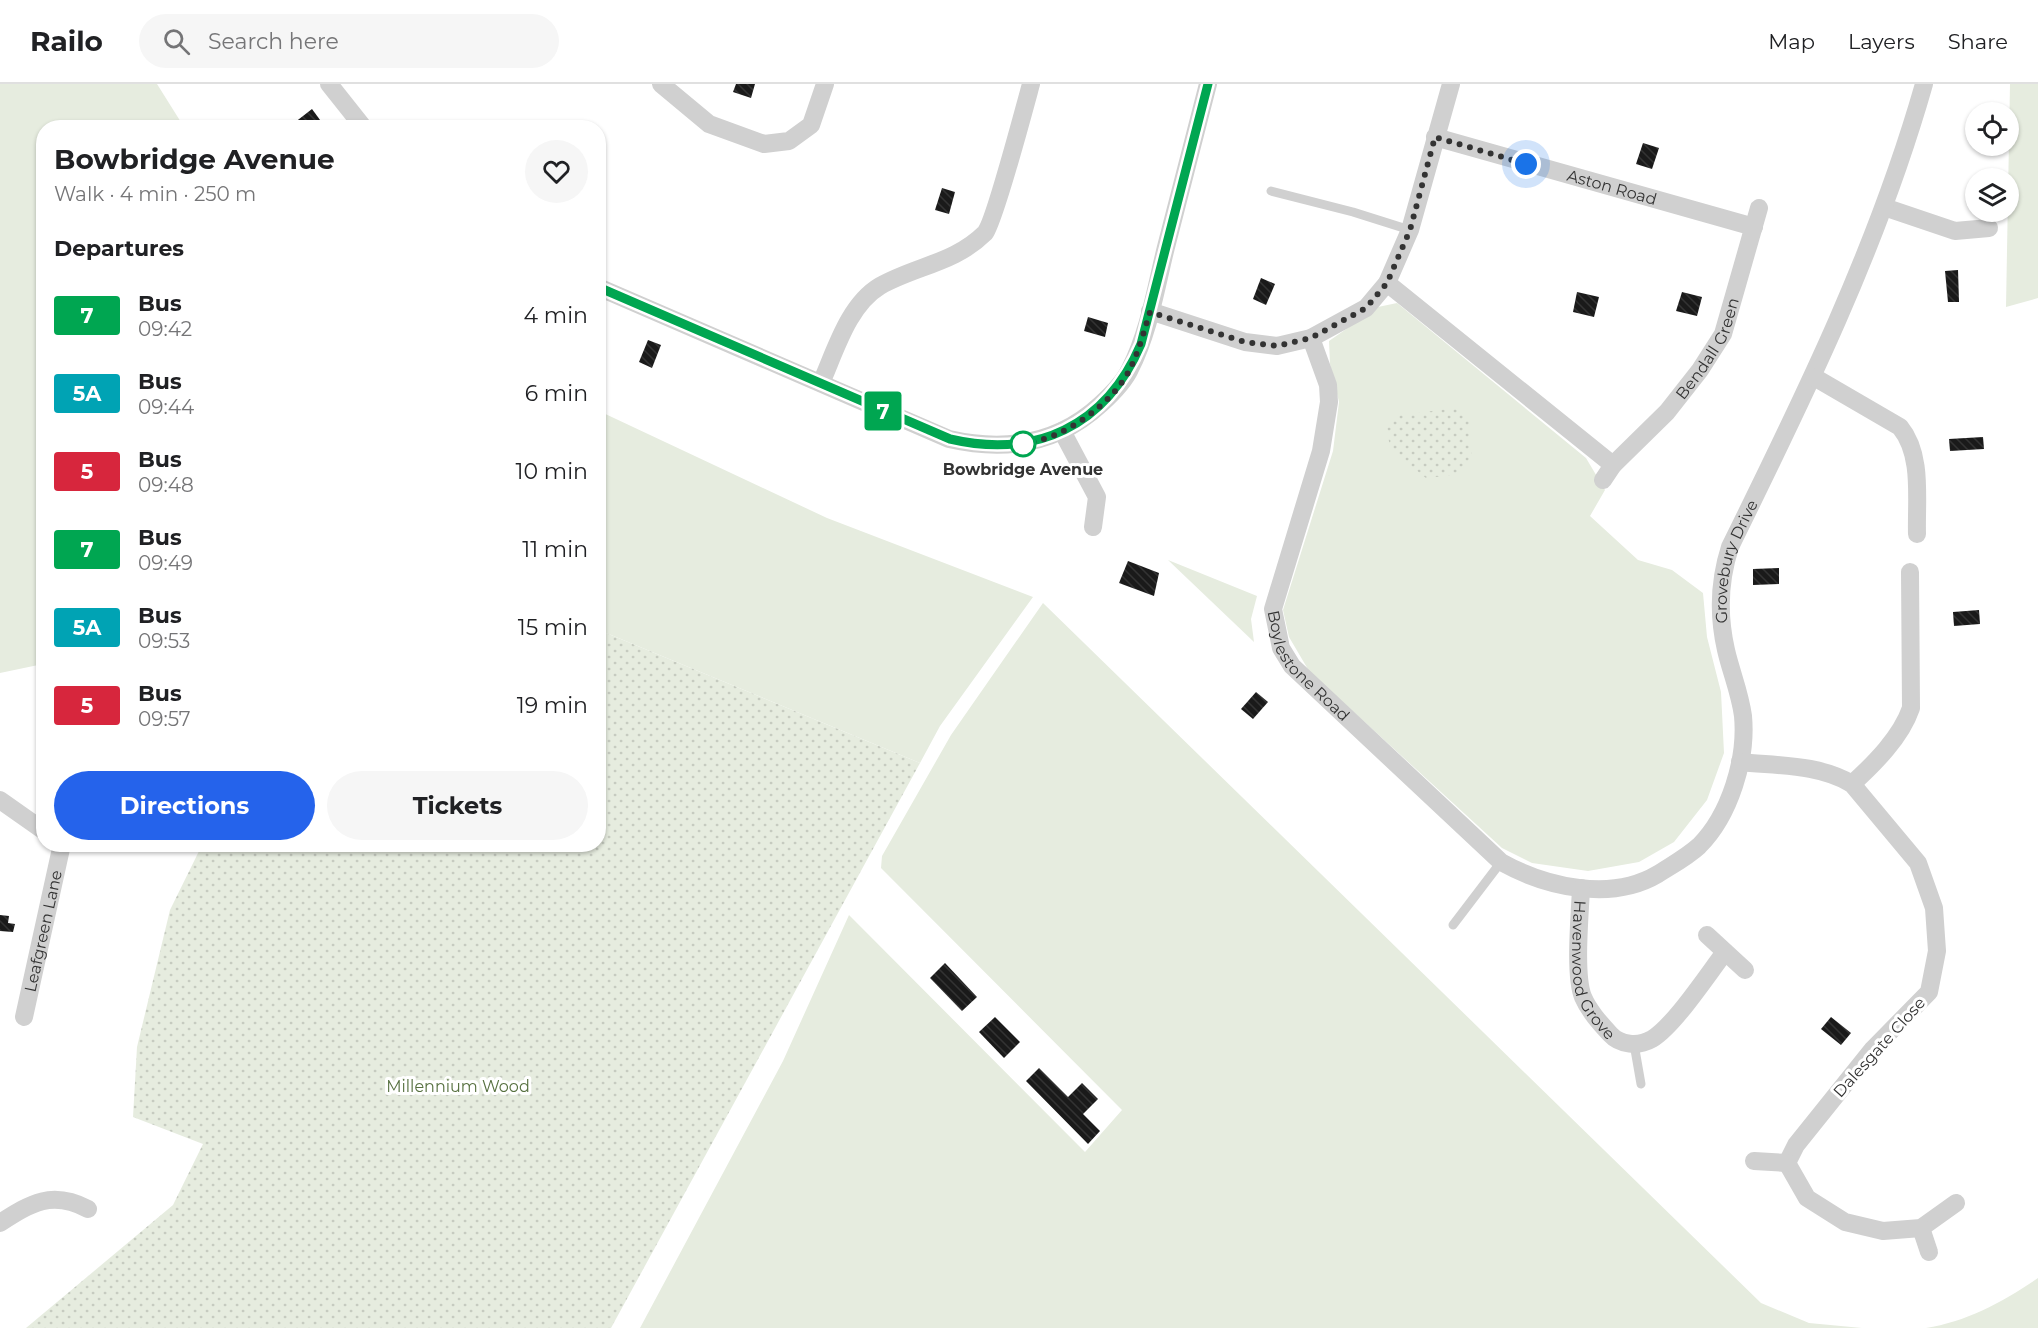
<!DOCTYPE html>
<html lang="en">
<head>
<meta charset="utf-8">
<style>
  :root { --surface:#fff; --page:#f6f6f6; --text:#202124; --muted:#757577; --line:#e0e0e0; --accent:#2563eb }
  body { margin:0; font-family:Montserrat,sans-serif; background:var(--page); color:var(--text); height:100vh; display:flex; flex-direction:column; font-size:22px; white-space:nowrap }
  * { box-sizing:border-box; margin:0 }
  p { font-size:20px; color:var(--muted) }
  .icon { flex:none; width:33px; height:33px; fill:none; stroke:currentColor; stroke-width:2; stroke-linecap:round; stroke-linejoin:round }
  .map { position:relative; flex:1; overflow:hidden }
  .drawer { position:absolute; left:36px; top:36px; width:570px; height:732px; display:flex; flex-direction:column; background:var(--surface); border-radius:24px; box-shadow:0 2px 4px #0004 }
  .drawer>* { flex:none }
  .badge { padding:0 12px; border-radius:4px; font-size:21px; line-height:39px }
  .tools { position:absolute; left:1965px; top:18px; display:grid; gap:12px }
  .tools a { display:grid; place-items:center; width:54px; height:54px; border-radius:50%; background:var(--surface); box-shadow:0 2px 4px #0004; font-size:30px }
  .you { position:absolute; width:30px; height:30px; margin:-15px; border:4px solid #fff; border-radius:50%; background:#1a73e8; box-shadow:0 0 0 9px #1a73e833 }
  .map>.badge { position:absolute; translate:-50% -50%; box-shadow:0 0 0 3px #fff }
  h2 { padding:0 18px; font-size:22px; line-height:54px }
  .round { display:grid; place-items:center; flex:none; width:63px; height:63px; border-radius:32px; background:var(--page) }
  .headline { display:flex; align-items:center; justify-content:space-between; height:102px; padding:0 18px }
  h1 { font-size:28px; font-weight:700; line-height:45px }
  .button { display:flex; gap:12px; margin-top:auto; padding:12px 18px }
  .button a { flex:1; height:69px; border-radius:36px; background:var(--accent); color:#fff; font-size:24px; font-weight:700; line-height:69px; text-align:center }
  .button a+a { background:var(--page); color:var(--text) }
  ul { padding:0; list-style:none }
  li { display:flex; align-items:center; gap:18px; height:78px; padding:0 18px }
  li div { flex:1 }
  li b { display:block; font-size:22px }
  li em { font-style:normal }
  li .badge { min-width:66px; font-weight:700; text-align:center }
  header { display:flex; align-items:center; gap:36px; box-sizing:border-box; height:84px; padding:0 30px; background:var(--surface); border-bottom:2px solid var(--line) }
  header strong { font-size:28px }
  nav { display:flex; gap:33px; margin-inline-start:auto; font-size:21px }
  .search { width:420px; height:54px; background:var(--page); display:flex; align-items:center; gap:15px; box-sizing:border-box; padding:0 21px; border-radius:33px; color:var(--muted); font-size:22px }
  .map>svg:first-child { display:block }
</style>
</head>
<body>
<header>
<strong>Railo</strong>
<div class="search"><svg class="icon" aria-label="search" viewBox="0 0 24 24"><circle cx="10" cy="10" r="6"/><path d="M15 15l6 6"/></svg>Search here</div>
<nav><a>Map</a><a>Layers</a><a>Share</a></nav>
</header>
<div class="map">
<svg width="2038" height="1244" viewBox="0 0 2038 1244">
  <defs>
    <pattern id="park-dots" width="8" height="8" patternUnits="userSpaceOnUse" patternTransform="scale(1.5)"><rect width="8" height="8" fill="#e6ecdf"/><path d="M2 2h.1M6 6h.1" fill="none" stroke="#c6cbc0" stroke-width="1.8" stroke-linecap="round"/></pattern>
    <pattern id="building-back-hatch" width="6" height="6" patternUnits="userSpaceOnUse" patternTransform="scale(1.5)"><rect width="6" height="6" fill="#1a1a1a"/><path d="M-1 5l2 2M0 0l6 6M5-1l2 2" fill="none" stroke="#333"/></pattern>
  </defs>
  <rect width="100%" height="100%" fill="#fff"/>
  <g fill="#e6ecdf">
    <path d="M0 0H157L184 43 44 44 43 580 0 589Z"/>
    <path d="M2010 0H2038V214L2006 223Z"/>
    <path d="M1397 219 1586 374 1605 406 1590 432 1638 476 1672 486 1703 509 1707 553 1721 608 1724 669 1707 716 1674 758 1639 778 1588 787 1532 779 1502 764 1309 587 1289 553 1283 526 1333 367 1339 318 1330 280 1329 257 1378 223Z"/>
    <path d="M599 327 827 434 1033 513 940 642 920 679 599 546Z"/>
    <path d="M1168 476 1257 512 1251 535 1254 558Z"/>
    <path d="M1043 519 1761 1219 1809 1239 1862 1244H640L783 977 849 831 1085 1068 1122 1026 881 784 882 772 951 651Z"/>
    <path d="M2038 1194V1244H1926C1966 1238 2005 1217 2038 1194Z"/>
  </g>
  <g fill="url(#park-dots)">
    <path d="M1455 324 1469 334 1472 372 1456 391 1426 394 1390 365 1387 343 1394 332Z"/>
    <path d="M599 546 920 679 611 1244H26L173 1121 203 1060 133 1033 137 963 170 826 202 761 598 760Z"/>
  </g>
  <g fill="url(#building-back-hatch)">
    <path d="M736 0H755L751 14 733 8Z"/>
    <path d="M312 25 323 40 317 44H297L294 39Z"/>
    <path d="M1643 59 1659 64 1652 85 1636 80Z"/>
    <path d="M942 104 955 108 949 130 935 126Z"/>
    <path d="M1958 186 1959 218H1948L1945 187Z"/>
    <path d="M1261 194 1275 200 1266 221 1253 215Z"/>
    <path d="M1577 208 1599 213 1594 233 1573 228Z"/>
    <path d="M1682 208 1702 213 1697 232 1676 227Z"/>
    <path d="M1088 233 1108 239 1105 253 1084 247Z"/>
    <path d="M648 256 661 261 652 284 639 278Z"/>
    <path d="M1983 353 1984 365 1950 367 1949 355Z"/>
    <path d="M1128 477 1159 489 1154 512 1119 499Z"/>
    <path d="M1779 484V500L1753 501V485Z"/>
    <path d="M1979 526 1980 540 1954 542 1953 528Z"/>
    <path d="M1256 608 1268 618 1253 635 1241 625Z"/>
    <path d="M0 831 9 832 8 839 15 840 13 848 0 847Z"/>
    <path d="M945 879 977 913 962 927 930 894Z"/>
    <path d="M995 933 1020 958 1004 974 979 948Z"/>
    <path d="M1831 933 1851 949 1841 961 1821 945Z"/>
    <path d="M1039 984 1068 1013 1082 999 1098 1015 1083 1030 1100 1047 1088 1060 1026 997Z"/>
  </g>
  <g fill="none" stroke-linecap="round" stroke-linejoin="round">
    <g stroke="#d0d0d0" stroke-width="9">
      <path d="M1271 107 1353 128 1410 146"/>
      <path d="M1453 841 1501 778"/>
      <path d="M1634 960 1641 1000"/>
    </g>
    <g stroke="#d0d0d0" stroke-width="18">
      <path d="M329 0 364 44"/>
      <path d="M661 0 709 40 764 60 789 57 811 41 825 0"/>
      <path id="s1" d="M1435 53 1754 143"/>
      <path d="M1884 123 1955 147 1989 144"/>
      <path d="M1387 199 1613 381"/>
      <path d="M598 203 949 355C1006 368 1058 360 1101 320 1112 310 1124 298 1130 285 1149 248 1156 203 1166 163 1180 109 1194 54 1208 0"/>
      <path d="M1150 227 1245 258 1277 262 1311 254 1366 224 1387 199 1410 146 1451 0"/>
      <path id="s2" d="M1311 254 1328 301 1329 318 1321 367 1273 525 1281 564 1292 582 1501 778C1546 803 1611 818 1658 790 1672 781 1687 773 1699 762 1730 731 1747 675 1743 632 1740 609 1731 588 1726 566 1718 531 1719 497 1730 463 1804 313 1878 162 1924 0"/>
      <path d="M1814 293 1900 343C1923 371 1916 415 1917 450"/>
      <path d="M821 299C835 268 848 221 880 202 915 182 955 179 985 149 994 139 1025 22 1031 0"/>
      <path d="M1062 347 1097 413 1093 443"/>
      <path id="s3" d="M1603 396 1613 381 1667 328 1700 286 1723 250 1759 124"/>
      <path d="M1740 678C1777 682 1819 680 1852 700L1918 779 1934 824 1937 867 1929 908 1873 965 1796 1061 1787 1079 1807 1114 1845 1138 1883 1147 1921 1144 1956 1119"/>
      <path d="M1852 700C1875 679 1901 653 1911 624L1910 488"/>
      <path d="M0 716 44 747"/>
      <path id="s4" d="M1581 804C1580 830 1574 891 1583 913 1589 927 1600 939 1610 950 1620 961 1638 963 1652 955 1674 942 1708 890 1725 868"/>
      <path d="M1707 851 1745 886"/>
      <path id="s5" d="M24 933 62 760"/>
      <path d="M1754 1077 1787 1079"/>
      <path d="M0 1139C31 1119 52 1106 88 1125"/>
      <path d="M1921 1144 1929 1168"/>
    </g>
  </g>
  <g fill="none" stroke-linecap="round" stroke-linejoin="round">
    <defs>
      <path id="line" d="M598 203 950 355C1036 375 1106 342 1141 260L1208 0"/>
    </defs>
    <use href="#line" stroke="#fff" stroke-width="14"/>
    <use href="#line" stroke="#00a651" stroke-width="9"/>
    <path stroke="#333" stroke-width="6" stroke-dasharray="0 10.8" d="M1023 360C1063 355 1112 321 1130 285 1139 267 1144 247 1150 228L1245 258 1277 262 1311 254 1366 224 1387 199 1410 146 1435 53 1526 80"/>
  </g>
  <circle fill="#fff" stroke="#00a651" stroke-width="3" cx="1023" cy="360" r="12"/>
  <g text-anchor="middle" stroke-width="6" stroke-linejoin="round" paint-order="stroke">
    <g font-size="16" fill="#333" stroke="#fff">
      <text dy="6" stroke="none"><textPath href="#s1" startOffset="184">Aston Road</textPath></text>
      <text dy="6" stroke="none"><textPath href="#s3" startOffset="170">Bendall Green</textPath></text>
      <text dy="6" stroke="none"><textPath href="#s2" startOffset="1144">Grovebury Drive</textPath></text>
      <text dy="6" stroke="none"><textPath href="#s2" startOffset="351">Boylestone Road</textPath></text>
      <text dy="6" stroke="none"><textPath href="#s5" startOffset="88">Leafgreen Lane</textPath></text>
      <text dy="6" stroke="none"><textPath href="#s4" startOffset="86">Havenwood Grove</textPath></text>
      <text transform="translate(1879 963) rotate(-48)" y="6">Dalesgate Close</text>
    </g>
    <g font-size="16" font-weight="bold" fill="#333" stroke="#fff">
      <text x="1023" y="391">Bowbridge Avenue</text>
    </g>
    <g font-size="16" fill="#56703f" stroke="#fff">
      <text x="458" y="1008">Millennium Wood</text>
    </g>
  </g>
</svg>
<div class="tools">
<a><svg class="icon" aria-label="locate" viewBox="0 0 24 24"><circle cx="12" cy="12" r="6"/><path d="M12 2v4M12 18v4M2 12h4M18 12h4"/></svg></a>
<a><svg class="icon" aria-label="layers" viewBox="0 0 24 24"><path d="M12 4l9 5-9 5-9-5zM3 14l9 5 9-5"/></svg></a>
</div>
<div class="you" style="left:1526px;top:80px"></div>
<b class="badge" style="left:883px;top:327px;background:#00a651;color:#fff">7</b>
<section class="drawer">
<div class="headline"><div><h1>Bowbridge Avenue</h1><p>Walk · 4 min · 250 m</p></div><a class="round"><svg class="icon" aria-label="heart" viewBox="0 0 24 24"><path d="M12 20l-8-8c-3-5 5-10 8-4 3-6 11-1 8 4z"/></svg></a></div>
<h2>Departures</h2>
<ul>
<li><span class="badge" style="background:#00a651;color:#fff">7</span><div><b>Bus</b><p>09:42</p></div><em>4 min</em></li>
<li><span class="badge" style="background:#00a3b4;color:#fff">5A</span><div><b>Bus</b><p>09:44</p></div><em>6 min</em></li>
<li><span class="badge" style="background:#d7263d;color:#fff">5</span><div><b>Bus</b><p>09:48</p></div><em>10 min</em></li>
<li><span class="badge" style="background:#00a651;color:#fff">7</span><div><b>Bus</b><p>09:49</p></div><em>11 min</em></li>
<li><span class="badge" style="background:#00a3b4;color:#fff">5A</span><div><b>Bus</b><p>09:53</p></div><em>15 min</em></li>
<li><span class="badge" style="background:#d7263d;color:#fff">5</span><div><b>Bus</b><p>09:57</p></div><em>19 min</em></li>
</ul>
<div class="button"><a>Directions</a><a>Tickets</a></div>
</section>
</div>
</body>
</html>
